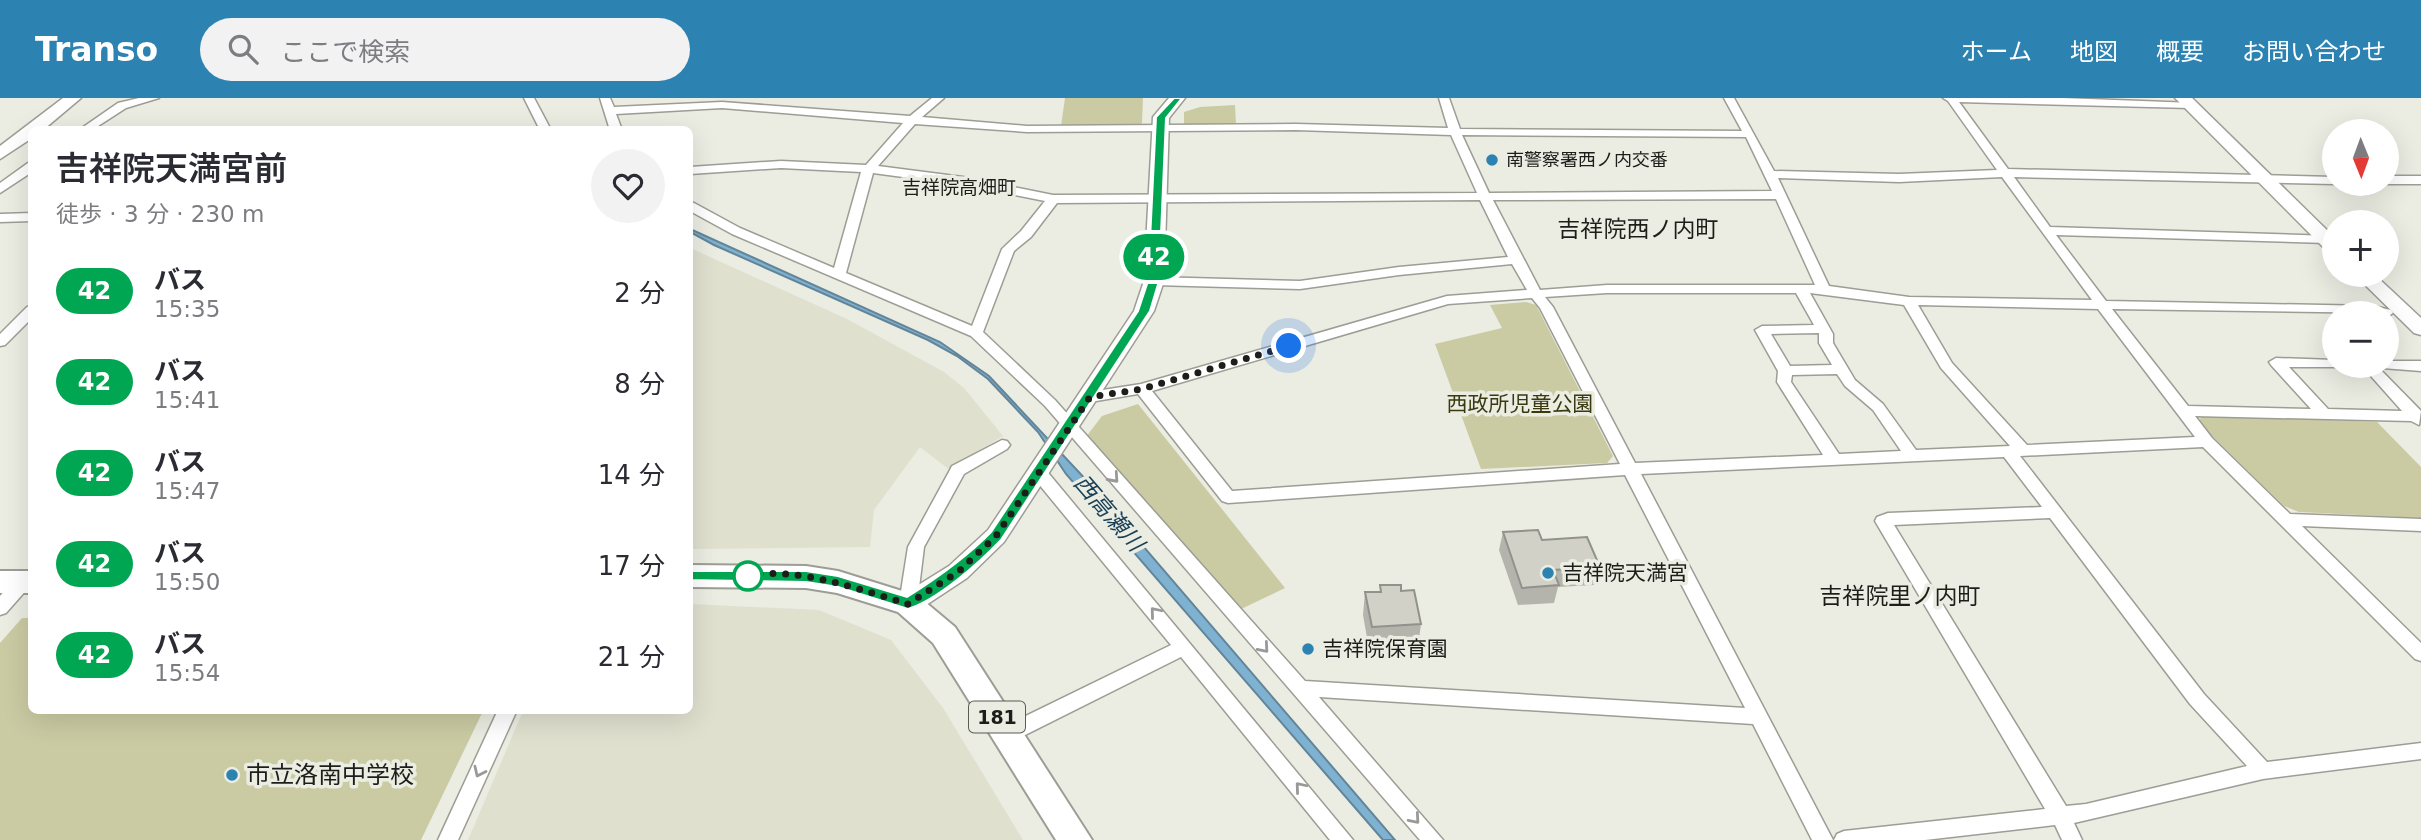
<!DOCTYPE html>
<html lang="ja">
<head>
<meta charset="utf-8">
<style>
  :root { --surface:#fff; --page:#f2f2f3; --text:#2b2b33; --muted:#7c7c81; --accent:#2c83b2 }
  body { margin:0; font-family:"DejaVu Sans","Noto Sans JP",sans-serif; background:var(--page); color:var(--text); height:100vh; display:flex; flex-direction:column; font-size:26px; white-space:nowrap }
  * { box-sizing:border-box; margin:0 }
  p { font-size:23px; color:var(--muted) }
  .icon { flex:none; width:38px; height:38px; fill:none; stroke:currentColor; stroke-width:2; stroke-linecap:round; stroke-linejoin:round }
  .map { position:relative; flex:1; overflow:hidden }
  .sheet { position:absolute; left:28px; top:28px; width:665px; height:588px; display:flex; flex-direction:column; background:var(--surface); border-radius:10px; box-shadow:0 7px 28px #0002 }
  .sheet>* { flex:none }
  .badge { padding:0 14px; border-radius:23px; font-size:24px; line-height:46px }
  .needle { width:46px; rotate:179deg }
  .fabs { position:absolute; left:2322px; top:21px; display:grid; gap:14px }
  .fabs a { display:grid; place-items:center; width:77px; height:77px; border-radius:50%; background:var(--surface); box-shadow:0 7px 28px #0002; font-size:35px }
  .you { position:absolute; width:35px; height:35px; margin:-18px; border:5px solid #fff; border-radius:50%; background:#1a73e8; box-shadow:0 0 0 10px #1a73e833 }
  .map>.badge { position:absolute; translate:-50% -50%; box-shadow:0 0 0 4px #fff }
  .round { display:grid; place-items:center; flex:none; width:74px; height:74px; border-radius:37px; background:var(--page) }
  .summary { display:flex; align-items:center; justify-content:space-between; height:119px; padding:0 28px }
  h1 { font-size:33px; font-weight:600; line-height:52px }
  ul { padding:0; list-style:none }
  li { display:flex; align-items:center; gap:21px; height:91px; padding:0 28px }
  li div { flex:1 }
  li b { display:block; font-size:26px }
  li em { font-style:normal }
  li .badge { min-width:77px; font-weight:700; text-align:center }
  header { display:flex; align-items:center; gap:42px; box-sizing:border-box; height:98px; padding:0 35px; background:var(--accent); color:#fff }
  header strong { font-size:33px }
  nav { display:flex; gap:38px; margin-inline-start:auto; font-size:24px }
  .search { width:490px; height:63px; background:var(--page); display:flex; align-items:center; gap:18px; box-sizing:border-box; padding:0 24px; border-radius:38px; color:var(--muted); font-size:26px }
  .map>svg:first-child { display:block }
</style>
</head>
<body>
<header>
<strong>Transo</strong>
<div class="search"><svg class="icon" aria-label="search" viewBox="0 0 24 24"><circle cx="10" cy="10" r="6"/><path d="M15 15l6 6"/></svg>ここで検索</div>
<nav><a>ホーム</a><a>地図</a><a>概要</a><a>お問い合わせ</a></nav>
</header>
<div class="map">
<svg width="2421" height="742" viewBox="0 0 2421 742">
  <rect width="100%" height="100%" fill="#ebece2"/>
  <g fill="#e0e0cf">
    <path d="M690 150 847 221 944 274 964 290 1003 338 952 369 951 373 920 349 874 412 870 449 690 451Z"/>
    <path d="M690 506 819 512 891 542 943 610 1023 742H468L523 613 690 612Z"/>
  </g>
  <g fill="#cacaa3">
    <path d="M1065 0H1143L1142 25 1137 28H1061Z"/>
    <path d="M1235 7 1236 27H1184V14L1200 9Z"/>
    <path d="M1526 204 1536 207 1613 358 1607 365 1481 371 1435 246 1502 230 1490 207Z"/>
    <path d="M1138 306 1285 490 1239 512 1086 339 1102 318Z"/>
    <path d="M2204 317 2377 324 2421 369V420L2299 414 2284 408 2209 335 2199 322Z"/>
    <path d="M22 520H31L32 612 483 613 421 742H0V545Z"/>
  </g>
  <path fill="#7fb1d0" stroke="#628599" stroke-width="2" d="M690 131 940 244 989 278 1089 385 1395 742H1383L1066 376 1038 334 988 281 957 258 928 242 714 147 690 134Z"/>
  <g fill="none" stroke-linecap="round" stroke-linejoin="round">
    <defs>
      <g id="street">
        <path d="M139 0H159L126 10 92 32H79L118 5Z"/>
        <path d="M524 0H534L551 32H540Z"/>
        <path d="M600 0H610L614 9 722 4 910 18 932 0H944L922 19 1027 28 1296 26 1448 30 1439 0H1449L1460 31 1742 33 1724 0H1734L1774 73 1899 76 1997 72 1948 3 1943 0H2062L2194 5 2196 7 2190 10 1959 4 2008 71 2334 79V86L2014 79 2050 129 2331 138 2332 141 2326 145 2056 137 2106 203 2373 208 2391 212 2393 215 2387 219V215L2112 211 2188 308 2311 311 2271 267 2269 264 2276 260 2334 262V268L2339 269H2289L2328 311 2402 313 2362 268H2377L2421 313 2419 327 2411 323 2195 318 2212 340 2290 416 2421 421V433L2302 428 2421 545V563L2415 561 2203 349 2020 358 2204 596 2267 664 2421 645V661L2263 681 2074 725 2082 742H2062L2055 727 1925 742H1834L1837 736 1844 733 2045 711 1875 423 1877 419 1888 415 2042 409 2004 359 1641 376 1833 742H1812L1753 626 1319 599 1443 742H1420L1045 308 971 238 732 136 690 113V104L694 105 740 130 834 170 861 74 781 70 690 76V69L781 63 866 67 903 25 722 10 616 16 622 32H610ZM915 26 1027 34 1296 32 1451 37 1477 95 1053 97 963 79 878 68ZM1462 37 1746 39 1772 93 1489 95ZM873 75 963 87 1045 103 1021 133 1002 151 972 228 846 175ZM2002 79 2092 202 1909 199 1829 188 1778 80 1899 84ZM1776 101 1815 187H1607L1540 192 1493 102ZM1480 102 1508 159 1399 169 1300 183 1154 179 1147 183 1154 187 1300 191 1399 177 1512 166 1527 192 1447 198 1141 286 1090 294 1083 299 1090 304 1138 296 1222 403 1228 405 1625 377 1745 610 1305 583 1055 302 983 234 1014 153 1031 139 1057 105ZM1607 195H1796L1814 227 1762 228 1755 232 1778 273 1777 284 1823 357 1635 365 1553 209 1545 199ZM1810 195 1904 207 1941 270 2010 348 1916 352 1883 306 1855 282 1833 245V236ZM1532 200 1540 210 1620 366 1232 393 1152 293 1448 206ZM1918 207 2098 211 2195 339 2027 347 1952 265ZM1819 235V245L1832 267 1790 268 1771 236ZM1837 276 1845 288 1873 312 1901 353 1839 356 1791 284 1792 277ZM2050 420 2190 606 2247 668 2086 706 2066 708 1894 427Z"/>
        <path d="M28 65H32V74L0 95V85Z"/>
        <rect x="2387" y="78" width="34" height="8"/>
        <path d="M32 115V123L0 124V116Z"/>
        <path d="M32 208V220L5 247 0 248V236L27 209Z"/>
        <path d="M2387 263H2421V273L2382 270 2380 268H2387Z"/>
        <path d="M1002 342 1007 343 1010 347 1007 351 964 376 924 449 917 506 914 511H902L899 506 908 449 950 372 952 368Z"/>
        <path d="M1039 370 1045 371 1353 742H1330L1181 559 1015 642 1008 644 1001 642 998 636 1001 630 1171 547 1033 379 1031 375 1033 371Z"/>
        <path d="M23 478 29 479 32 484 29 489 6 515 0 517V498L17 479Z"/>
        <path d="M498 612H517L458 742H438Z"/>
      </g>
      <g id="secondary">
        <path d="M63 0H81L43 32H32V40L0 61V48Z"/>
        <path d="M1169 0H1185L1169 20 1164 183 1154 213 1004 444 967 480 917 513 908 516 899 513 895 506 899 499 949 468 988 432 1134 213 1144 183 1153 19Z"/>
        <path d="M2175 0H2192L2334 139V154L2327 153Z"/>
        <path d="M2355 177H2375L2421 220V237L2414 235Z"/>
      </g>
      <g id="primary">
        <path d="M690 467 806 468 838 473 918 498 955 529 1092 742H1056L933 545 898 514 837 495 806 490 690 489Z"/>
        <rect x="0" y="473" width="32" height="22"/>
      </g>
    </defs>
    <use href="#street" stroke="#9d9d95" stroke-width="3"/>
    <use href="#secondary" stroke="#9d9d95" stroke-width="3"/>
    <use href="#primary" stroke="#9d9d95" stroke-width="4"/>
    <use href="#street" fill="#fff" fill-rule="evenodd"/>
    <use href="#secondary" fill="#fff" fill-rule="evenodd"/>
    <use href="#primary" fill="#fff" fill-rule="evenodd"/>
  </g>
  <g fill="#b4b4ac">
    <path d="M1503 434 1600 469 1594 487 1558 489 1554 505 1518 507 1499 452Z"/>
    <path d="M1380 487 1401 493 1421 526 1418 549 1369 551 1363 517 1365 494H1380Z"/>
  </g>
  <g fill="#d1d1c8" stroke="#92928c" stroke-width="2">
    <path d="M1538 432 1542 442 1587 439 1600 469 1553 472 1559 487 1522 490 1503 434Z"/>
    <path d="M1380 487H1401V493L1414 492 1421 526 1372 529 1365 494H1381Z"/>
  </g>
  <defs><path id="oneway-chevron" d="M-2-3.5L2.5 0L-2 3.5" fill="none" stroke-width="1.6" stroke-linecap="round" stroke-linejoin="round" transform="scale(1.75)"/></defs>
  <g stroke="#999998">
    <use href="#oneway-chevron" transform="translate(1114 380) rotate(48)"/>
    <use href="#oneway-chevron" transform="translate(1155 514) rotate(-130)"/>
    <use href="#oneway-chevron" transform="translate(1264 550) rotate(49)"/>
    <use href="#oneway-chevron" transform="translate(479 674) rotate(115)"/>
    <use href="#oneway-chevron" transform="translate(1300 689) rotate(-130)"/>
    <use href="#oneway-chevron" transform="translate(1415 721) rotate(49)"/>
  </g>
  <path fill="#00a651" stroke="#fff" stroke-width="2" d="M1174 0H1182L1166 20 1159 183 1150 213 1001 442C980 464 938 502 908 511L838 489 806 484 684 482 682 478 690 473H806L838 478 907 499C937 480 966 460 991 434L1138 213 1148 183 1156 19Z"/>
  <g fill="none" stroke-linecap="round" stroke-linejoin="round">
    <path stroke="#1d1d19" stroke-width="7" stroke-dasharray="0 12.6" d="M748 478C795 468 859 491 908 506L958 474 996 438 1090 299 1142 291 1289 248"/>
  </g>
  <g fill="#2c83b2" stroke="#ebece2" stroke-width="2.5">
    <circle cx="1492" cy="62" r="7"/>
    <circle cx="1548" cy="475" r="7"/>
    <circle cx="1308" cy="551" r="7"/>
    <circle cx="232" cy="677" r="7"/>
  </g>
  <circle fill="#fff" stroke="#00a651" stroke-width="3.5" cx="748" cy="478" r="14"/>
  <g text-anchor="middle" stroke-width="7" stroke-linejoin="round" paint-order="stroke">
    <g font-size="18" fill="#1d1d19" stroke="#ebece2" text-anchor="start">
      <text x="1506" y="68">南警察署西ノ内交番</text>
    </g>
    <g font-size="19" fill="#1d1d19" stroke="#ebece2">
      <text x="959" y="96">吉祥院高畑町</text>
    </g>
    <rect fill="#ebece2" stroke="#5b5b55" stroke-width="2" x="969" y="603.5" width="56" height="31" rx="5"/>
    <g font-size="19" font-weight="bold" fill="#1d1d19">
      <text x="997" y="626">181</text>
    </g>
    <g font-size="21" fill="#3a3910" stroke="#ebece2">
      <text x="1520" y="313">西政所児童公園</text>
    </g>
    <g font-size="21" fill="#1d1d19" stroke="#ebece2" text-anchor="start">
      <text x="1562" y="482">吉祥院天満宮</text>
      <text x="1322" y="558">吉祥院保育園</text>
    </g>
    <g font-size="23" fill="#1d1d19" stroke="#ebece2">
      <text x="1638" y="139">吉祥院西ノ内町</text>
      <text x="1900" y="506">吉祥院里ノ内町</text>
    </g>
    <g font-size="23" font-style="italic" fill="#173f55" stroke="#ebece2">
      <text transform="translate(1109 415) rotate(49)" y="8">西高瀬川</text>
    </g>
    <g font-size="24" fill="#1d1d19" stroke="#ebece2" text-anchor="start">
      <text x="246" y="685">市立洛南中学校</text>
    </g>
  </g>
</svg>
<div class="fabs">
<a><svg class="needle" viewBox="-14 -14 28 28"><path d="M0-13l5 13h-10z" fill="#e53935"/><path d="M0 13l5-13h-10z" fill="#7c7c81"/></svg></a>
<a>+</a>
<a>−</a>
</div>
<div class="you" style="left:1289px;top:248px"></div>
<b class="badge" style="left:1154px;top:159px;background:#00a651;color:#fff">42</b>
<section class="sheet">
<div class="summary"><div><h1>吉祥院天満宮前</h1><p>徒歩 · 3 分 · 230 m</p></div><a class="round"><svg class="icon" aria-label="heart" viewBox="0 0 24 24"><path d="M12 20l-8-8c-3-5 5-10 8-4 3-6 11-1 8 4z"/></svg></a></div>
<ul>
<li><span class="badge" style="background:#00a651;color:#fff">42</span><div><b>バス</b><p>15:35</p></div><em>2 分</em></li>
<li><span class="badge" style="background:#00a651;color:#fff">42</span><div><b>バス</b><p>15:41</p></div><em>8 分</em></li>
<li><span class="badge" style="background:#00a651;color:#fff">42</span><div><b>バス</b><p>15:47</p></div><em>14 分</em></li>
<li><span class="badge" style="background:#00a651;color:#fff">42</span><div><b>バス</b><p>15:50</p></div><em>17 分</em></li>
<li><span class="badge" style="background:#00a651;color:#fff">42</span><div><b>バス</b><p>15:54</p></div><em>21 分</em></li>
</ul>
</section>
</div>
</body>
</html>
